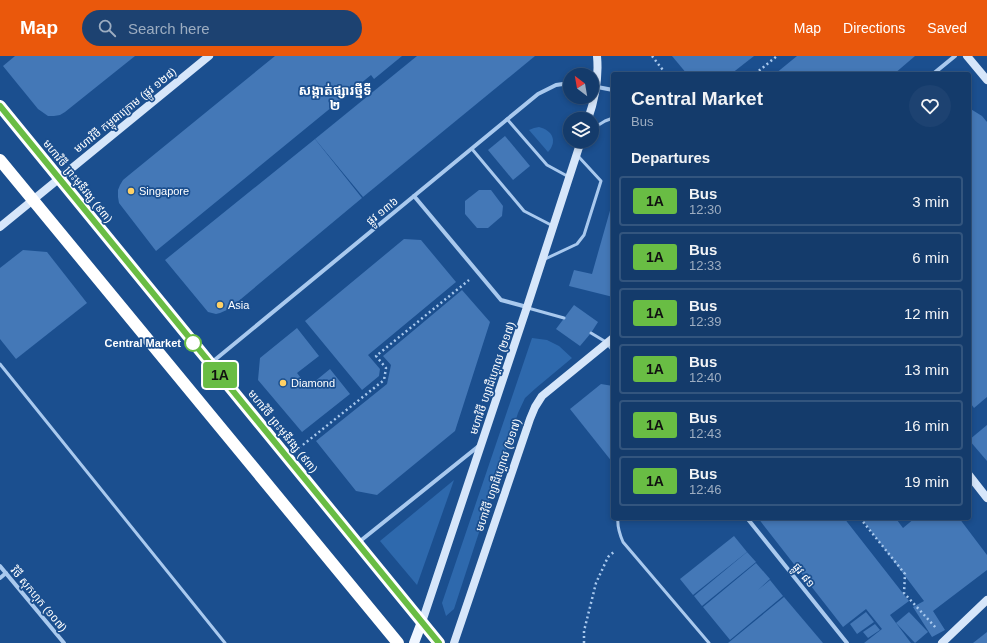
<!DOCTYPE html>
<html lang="en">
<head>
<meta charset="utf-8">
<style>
  :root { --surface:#143b6b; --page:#1d4271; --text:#f1f3f6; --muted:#9dadc1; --line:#33557e; --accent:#ea580c }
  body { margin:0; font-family:Arial,"Noto Sans Khmer",sans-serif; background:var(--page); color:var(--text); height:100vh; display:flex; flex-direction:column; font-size:15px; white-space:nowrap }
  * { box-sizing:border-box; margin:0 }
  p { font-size:13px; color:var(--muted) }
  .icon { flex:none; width:22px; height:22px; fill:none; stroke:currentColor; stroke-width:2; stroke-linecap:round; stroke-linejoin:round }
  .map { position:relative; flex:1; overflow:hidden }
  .panel { position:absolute; left:611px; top:16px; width:360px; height:448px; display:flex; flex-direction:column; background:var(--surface); border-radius:4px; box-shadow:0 2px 6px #0003,0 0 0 1px var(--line) }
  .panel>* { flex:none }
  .badge { padding:0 8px; border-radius:3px; font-size:14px; line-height:26px }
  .needle { width:26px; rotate:329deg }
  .fabs { position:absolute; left:563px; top:12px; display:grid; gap:8px }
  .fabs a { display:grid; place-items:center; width:36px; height:36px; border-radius:50%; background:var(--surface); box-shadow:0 2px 6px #0003,0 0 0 1px var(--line); font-size:20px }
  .map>.badge { position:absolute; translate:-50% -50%; box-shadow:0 0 0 2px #fff }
  h2 { padding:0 20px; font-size:15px; line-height:36px }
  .round { display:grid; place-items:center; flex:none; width:42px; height:42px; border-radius:21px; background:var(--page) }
  .headline { display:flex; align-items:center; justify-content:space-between; height:68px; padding:0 20px }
  h1 { font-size:19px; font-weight:700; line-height:30px }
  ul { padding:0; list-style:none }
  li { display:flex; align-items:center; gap:12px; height:50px; margin:0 8px 6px; padding:0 12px; border:2px solid var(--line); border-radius:4px }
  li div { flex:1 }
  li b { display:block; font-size:15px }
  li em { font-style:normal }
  li .badge { min-width:44px; font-weight:700; text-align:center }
  header { display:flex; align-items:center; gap:24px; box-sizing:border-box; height:56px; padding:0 20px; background:var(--accent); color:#fff }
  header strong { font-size:19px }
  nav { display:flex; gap:22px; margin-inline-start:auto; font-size:14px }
  .search { width:280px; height:36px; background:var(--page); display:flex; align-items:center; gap:10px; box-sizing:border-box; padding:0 14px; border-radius:22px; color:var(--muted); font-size:15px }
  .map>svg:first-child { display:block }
</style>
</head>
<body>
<header>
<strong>Map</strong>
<div class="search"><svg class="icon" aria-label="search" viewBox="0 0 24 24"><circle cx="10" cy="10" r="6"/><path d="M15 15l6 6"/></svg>Search here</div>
<nav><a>Map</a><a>Directions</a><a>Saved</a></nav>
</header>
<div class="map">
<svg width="987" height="587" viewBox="0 0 987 587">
  <rect width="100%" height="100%" fill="#1b4f8f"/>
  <g fill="#2e69ad">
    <path d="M539 71C552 74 558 85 548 96L529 74 534 72Z"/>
    <path d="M532 282 547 284 559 290 572 302 536 332 525 342 518 357 454 553 446 560 442 547Z"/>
    <path d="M454 424 417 529 380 485Z"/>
  </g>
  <g fill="#4478b7">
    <path d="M15 0H135L65 56 60 59 54 60H48L38 53 3 10Z"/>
    <path d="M275 0H402L374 23 371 19 156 195 119 147 118 141V134L120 129 123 124 129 119Z"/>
    <path d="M417 0H535L363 141 315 83Z"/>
    <path d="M672 0H754L731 18H687Z"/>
    <path d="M797 0H915L894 18H775Z"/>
    <path d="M969 52 982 60 987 66V341L974 352 969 345Z"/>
    <path d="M505 80 530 110 513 124 488 94Z"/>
    <path d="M315 83 362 142 302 192 229 253 220 257 216 258 208 256 165 204Z"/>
    <path d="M479 134H491L503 150 502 160 488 172H477L465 158V145Z"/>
    <path d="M613 144V241L569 230 574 214 592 218Z"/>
    <path d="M404 183 421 184 456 226 368 299 380 313 379 320 362 334 305 265Z"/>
    <path d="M23 194 47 196 87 247 16 303 0 283V212Z"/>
    <path d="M462 234 490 266 455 375 377 439 356 435 316 385 387 328 391 309 383 300Z"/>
    <path d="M574 249 598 266 591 277 580 290 556 273Z"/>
    <path d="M297 272 319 300 297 317 308 331 330 313 350 338 302 376 258 324 260 302Z"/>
    <path d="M601 328 613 330V407L570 353Z"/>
    <path d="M987 369V405L969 384Z"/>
    <path d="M758 462H844L909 545 890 559 911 587H864L882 573 866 553 843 571Z"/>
    <path d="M861 462H900L897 464 903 472 915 462H959L987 499V514L933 555 945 574 932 581 913 551 924 545Z"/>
    <path d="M734 480 747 496 693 539 680 523Z"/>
    <path d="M747 496 756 506 702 550 694 540Z"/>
    <path d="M756 507 770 523 758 534 770 524 783 540 730 584 703 551Z"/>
    <path d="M784 541 823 587H728Z"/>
    <path d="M866 556 874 566 857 578 850 568Z"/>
    <path d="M909 556 928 576 915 587 896 567Z"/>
    <path d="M875 568 880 574 868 582 863 576Z"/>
    <path d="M987 576V587H973Z"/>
  </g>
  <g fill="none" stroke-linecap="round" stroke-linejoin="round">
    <g stroke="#a9c9ee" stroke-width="2.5" stroke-dasharray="2 3" stroke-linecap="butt">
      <path d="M652 0 666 18"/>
      <path d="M755 18 777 0"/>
      <path d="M299 392 384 324 386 312 376 300 469 224"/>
      <path d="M860 462 905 518 904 537 937 573"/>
      <path d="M584 587V575L596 527 608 501 615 495"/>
    </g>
    <g stroke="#a9c9ee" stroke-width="3">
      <path d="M507 63 547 109 569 121"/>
      <path d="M592 73 605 65 613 62"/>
      <path d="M472 93 524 155 553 170"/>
      <path d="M543 204 577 188 584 179 601 125 578 100"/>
      <path d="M528 252 564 262"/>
      <path d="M591 277 606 286"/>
      <path d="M0 308 225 587"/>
      <path d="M618 462C617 470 620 479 623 486L709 587"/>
    </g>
    <g stroke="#a9c9ee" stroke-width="4">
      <path d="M933 18 955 0"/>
      <path d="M592 30 613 34"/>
      <path d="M414 140 501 244 527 251"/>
      <path d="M607 287 613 294"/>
      <path d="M211 307 538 38 556 29 570 27"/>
      <path d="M747 462 847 587"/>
      <path d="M359 486 480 389"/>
      <path d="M0 510 64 587"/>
      <path d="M0 522 6 517"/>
    </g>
    <g stroke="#d6e6fa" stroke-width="8">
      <path d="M967 0 987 24"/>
      <path d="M588 63C595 43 599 21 597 0"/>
      <path d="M0 171 209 0"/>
      <path d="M969 419 987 442"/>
      <path d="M422 566 527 251 581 85"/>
      <path d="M454 587 530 363 535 351 542 340 613 282"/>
      <path d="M942 587 987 544"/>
    </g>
    <path stroke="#f0f6ff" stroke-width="10" d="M414 587 422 566"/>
    <g stroke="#fff" stroke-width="12">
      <path d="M0 50 439 587"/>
      <path d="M0 104 398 587"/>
    </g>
  </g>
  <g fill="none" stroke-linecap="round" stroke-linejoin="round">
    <defs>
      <path id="line" d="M0 50 439 587"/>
    </defs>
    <use href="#line" stroke="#fff" stroke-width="9"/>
    <use href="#line" stroke="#69bd44" stroke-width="6"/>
  </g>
  <g fill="#ffd166" stroke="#1b4f8f" stroke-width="1.5">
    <circle cx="131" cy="135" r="4"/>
    <circle cx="220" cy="249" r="4"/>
    <circle cx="283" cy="327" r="4"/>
  </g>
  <circle fill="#fff" stroke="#69bd44" stroke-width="2" cx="193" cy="287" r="8"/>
  <g text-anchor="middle" stroke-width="3.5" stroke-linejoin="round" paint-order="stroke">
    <g font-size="11" fill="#fff" stroke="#1b4f8f">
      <text transform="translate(125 54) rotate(-39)" y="4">មហាវិថី កម្ពុជាក្រោម (ផ្លូវ ១២៨)</text>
      <text transform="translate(78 125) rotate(51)" y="4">មហាវិថី ព្រះមុនីវង្ស (៩៣)</text>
      <text transform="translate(382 155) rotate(-39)" y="4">ផ្លូវ ១៣៦</text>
      <text transform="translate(492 322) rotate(-71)" y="4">មហាវិថី ហ្សាដឺហ្គោល (២១៧)</text>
      <text transform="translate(283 375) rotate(51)" y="4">មហាវិថី ព្រះមុនីវង្ស (៩៣)</text>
      <text transform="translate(498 419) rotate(-71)" y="4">មហាវិថី ហ្សាដឹហ្គោល (២១៧)</text>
      <text transform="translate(804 519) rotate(51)" y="4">ផ្លូវ ៨១</text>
      <text transform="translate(39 543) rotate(50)" y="4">វិថី សុកហុក (១០៧)</text>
    </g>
    <g font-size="11" fill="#fff" stroke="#1b4f8f" text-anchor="start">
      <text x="139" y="139">Singapore</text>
      <text x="228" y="253">Asia</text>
      <text x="291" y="331">Diamond</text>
    </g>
    <g font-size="11" font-weight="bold" fill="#fff" stroke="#1b4f8f" text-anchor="end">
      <text x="181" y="291">Central Market</text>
    </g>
    <g font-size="13" font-weight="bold" fill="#fff" stroke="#1b4f8f">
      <text x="335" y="39">សង្កាត់ផ្សារថ្មីទី<tspan x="335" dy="15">២</tspan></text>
    </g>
  </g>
</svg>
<div class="fabs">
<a><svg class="needle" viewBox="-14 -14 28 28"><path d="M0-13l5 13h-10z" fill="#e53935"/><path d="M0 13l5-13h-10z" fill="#9dadc1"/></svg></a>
<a><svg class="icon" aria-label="layers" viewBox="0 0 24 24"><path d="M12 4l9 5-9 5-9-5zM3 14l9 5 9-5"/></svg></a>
</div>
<b class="badge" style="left:220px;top:319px;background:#69bd44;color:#111">1A</b>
<section class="panel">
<div class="headline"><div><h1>Central Market</h1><p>Bus</p></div><a class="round"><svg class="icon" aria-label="heart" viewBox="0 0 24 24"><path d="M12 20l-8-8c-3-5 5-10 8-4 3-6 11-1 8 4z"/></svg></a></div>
<h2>Departures</h2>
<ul>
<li><span class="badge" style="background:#69bd44;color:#111">1A</span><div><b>Bus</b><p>12:30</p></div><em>3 min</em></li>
<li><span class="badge" style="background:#69bd44;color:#111">1A</span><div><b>Bus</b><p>12:33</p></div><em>6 min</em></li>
<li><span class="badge" style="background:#69bd44;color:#111">1A</span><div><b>Bus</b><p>12:39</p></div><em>12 min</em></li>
<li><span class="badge" style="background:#69bd44;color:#111">1A</span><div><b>Bus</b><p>12:40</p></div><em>13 min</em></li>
<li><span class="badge" style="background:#69bd44;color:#111">1A</span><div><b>Bus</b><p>12:43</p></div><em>16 min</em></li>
<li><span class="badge" style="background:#69bd44;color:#111">1A</span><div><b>Bus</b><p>12:46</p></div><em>19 min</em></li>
</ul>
</section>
</div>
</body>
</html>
